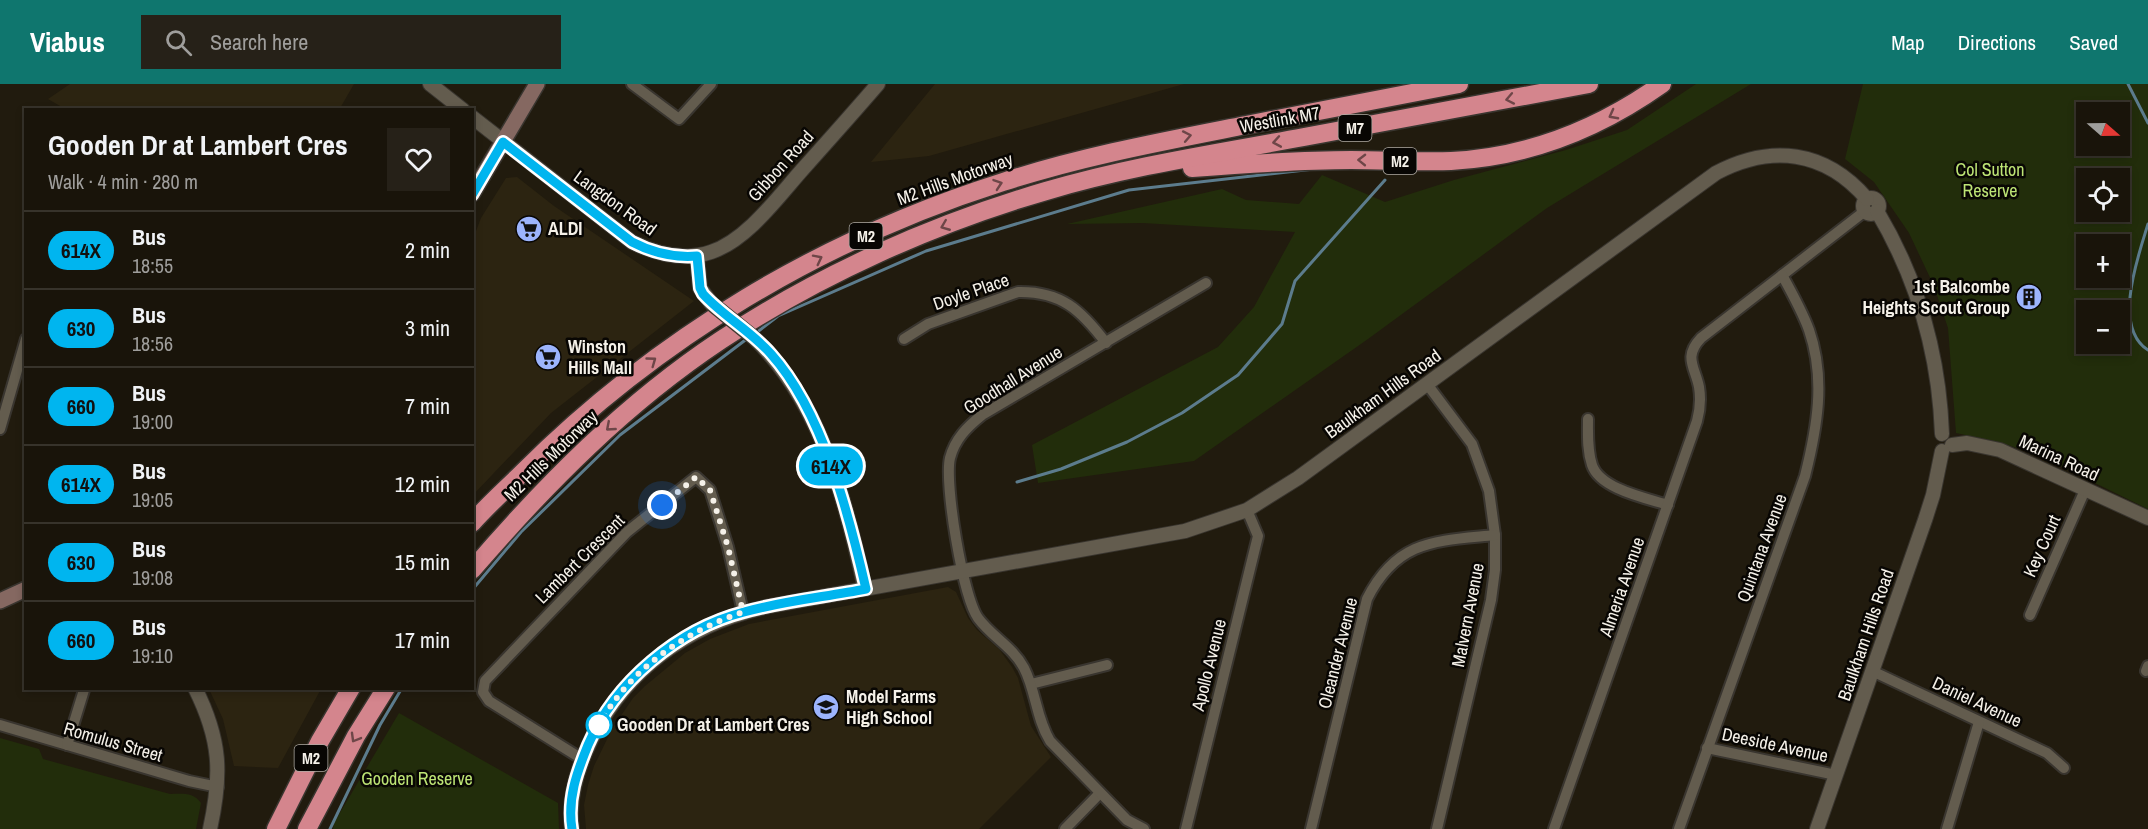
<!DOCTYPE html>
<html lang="en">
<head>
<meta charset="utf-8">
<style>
  :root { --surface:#19140a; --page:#262118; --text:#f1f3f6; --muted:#9f9e9c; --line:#37332b; --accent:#0f766e }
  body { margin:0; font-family:"Archivo Narrow",sans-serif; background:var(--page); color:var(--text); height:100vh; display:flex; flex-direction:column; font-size:22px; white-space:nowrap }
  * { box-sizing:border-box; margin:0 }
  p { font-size:20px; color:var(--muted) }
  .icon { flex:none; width:33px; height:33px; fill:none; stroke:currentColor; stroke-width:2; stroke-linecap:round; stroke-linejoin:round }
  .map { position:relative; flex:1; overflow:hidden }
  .sheet { position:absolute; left:24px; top:24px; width:450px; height:582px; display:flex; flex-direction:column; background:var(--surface); border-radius:0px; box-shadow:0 3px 9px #0003,0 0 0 2px var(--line) }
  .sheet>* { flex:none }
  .badge { padding:0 12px; border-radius:20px; font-size:21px; line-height:39px }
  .needle { width:39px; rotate:110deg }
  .tools { position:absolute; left:2076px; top:18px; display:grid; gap:12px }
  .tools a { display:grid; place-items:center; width:54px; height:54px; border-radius:0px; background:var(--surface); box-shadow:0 3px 9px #0003,0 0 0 2px var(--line); font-size:30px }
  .you { position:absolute; width:30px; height:30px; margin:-15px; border:4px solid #fff; border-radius:50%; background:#1a73e8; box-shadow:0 0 0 9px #1a73e833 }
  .map>.badge { position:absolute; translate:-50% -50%; box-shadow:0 0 0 3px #fff }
  .round { display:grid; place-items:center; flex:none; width:63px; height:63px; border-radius:0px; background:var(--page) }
  .overview { display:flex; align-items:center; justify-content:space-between; height:102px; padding:0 24px }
  h1 { font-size:28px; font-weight:800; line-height:45px }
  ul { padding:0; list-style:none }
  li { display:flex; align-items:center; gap:18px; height:78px; padding:0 24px; border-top:2px solid var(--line) }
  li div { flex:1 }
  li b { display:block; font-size:22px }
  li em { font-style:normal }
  li .badge { min-width:66px; font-weight:700; text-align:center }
  header { display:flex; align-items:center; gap:36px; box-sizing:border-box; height:84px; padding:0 30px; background:var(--accent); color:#fff }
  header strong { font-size:28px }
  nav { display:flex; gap:33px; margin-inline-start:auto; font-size:21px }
  .search { width:420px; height:54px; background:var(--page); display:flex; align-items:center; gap:15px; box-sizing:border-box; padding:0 21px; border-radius:0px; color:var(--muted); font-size:22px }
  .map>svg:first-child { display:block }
</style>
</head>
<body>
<header>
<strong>Viabus</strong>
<div class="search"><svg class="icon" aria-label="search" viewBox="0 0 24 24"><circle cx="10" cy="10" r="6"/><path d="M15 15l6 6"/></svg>Search here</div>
<nav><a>Map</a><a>Directions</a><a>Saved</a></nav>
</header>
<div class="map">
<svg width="2148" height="745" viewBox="0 0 2148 745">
  <rect width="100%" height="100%" fill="#211b0e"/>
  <g fill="#2c2411">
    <path d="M70 0H354L339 26H67L48 15Z"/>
    <path d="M935 0H1184L929 72 871 78Z"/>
    <path d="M517 93 554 122 694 217 551 329 473 411V155L481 134 506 94Z"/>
    <path d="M948 503 956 508 968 534 977 546 999 565 1012 583 1018 594 1031 642 1051 673 979 745H586L584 721 588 701 594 682 612 645 633 614 645 602 685 569 710 555 749 540Z"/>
    <path d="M209 605H321L278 684 234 682 223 635Z"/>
  </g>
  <g fill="#222d0b" fill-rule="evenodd">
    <path d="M1696 0H1751L1547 124 1368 255 1194 377 1038 399 1032 361 1218 263 1254 223 1295 148 1143 139 1067 140 1222 105 1246 116 1299 120 1322 91 1385 118 1454 96 1566 66 1627 46Z"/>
    <path d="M1863 0H2148V425L2038 371 1999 358 1956 349 1948 244 1934 202 1909 149 1874 98 1845 75ZM2086 28H2120V62H2086ZM2086 94H2120V128H2086ZM2086 160H2120V194H2086ZM2086 226H2120V260H2086Z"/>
    <path d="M399 629 558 719 559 745H333L334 739Z"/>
    <path d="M0 654 39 665 43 675 170 710C183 710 193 708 201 719L196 745H0Z"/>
  </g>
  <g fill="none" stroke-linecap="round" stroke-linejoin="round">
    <g stroke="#5c7c8d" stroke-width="3">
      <path d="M2128 0 2148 39"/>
      <path d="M2148 140C2138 173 2112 243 2148 266"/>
      <path d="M756 249 778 232 926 167 1129 106 1314 85"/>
      <path d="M1017 398 1061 385 1127 358 1182 329 1238 291 1282 240 1295 197 1385 96"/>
      <path d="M472 506 521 448 620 351 748 254"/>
      <path d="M330 745 380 641 402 604"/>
    </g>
    <defs>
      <g id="minor">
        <path d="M632 0 679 35 711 0"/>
        <path d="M904 255 928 240 1018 208C1061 207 1081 226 1106 259"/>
        <path d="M1427 300 1472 360 1489 407 1495 451V486L1491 516 1437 745"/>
        <path d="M1588 335C1588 350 1587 366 1592 381 1600 405 1646 414 1668 421"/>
        <path d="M0 345 26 255"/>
        <path d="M2030 531 2085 406"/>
        <path d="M1872 587 2047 669 2064 684"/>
        <path d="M2146 587 2148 582"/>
        <path d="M1031 600 1107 581"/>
        <path d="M0 641 189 697 218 703"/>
        <path d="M67 661 84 606"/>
        <path d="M1707 664 1836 691"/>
        <path d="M582 675 489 617 483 608 485 597 627 448 696 393 710 406 728 463 743 528"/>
        <path d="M1065 745 1100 709"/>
        <path d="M1144 745 1127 736 1050 657C1036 634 1036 607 1024 584 1013 563 992 553 978 534 963 513 944 399 950 374 955 355 967 343 982 331L1206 199"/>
        <path d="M1186 745 1258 452 1247 426"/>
        <path d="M1311 745 1367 515C1397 455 1437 457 1495 451"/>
        <path d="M1554 745 1697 337C1700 326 1701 315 1699 303 1695 283 1683 273 1701 254L1865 127"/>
        <path d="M1679 745 1805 392C1817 344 1826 295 1809 246 1802 227 1792 209 1782 191"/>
        <path d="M1947 745 1979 638"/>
      </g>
      <g id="tertiary">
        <path d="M430 0 463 26"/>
        <path d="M472 33 632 158C658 171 684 177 711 168 747 156 778 113 802 86 828 57 853 29 878 0"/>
        <circle cx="1871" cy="122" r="8"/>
        <path d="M1877 127C1918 196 1939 269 1942 350"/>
        <path d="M697 172 700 204 711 219"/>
        <path d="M753 253C821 317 846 417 865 505"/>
        <path d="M1952 361 1967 359 2000 366 2148 434"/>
        <path d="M195 604C221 656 222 690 210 745"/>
        <path d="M572 745C568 719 575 693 585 669 619 589 686 540 770 522L1185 447 1247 426 1298 394 1716 89C1771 60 1825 66 1867 115"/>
        <path d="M1817 745 1925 436 1933 411 1942 367"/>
      </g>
      <g id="secondary">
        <path d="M472 110 537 0"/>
        <path d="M0 517 26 505"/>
      </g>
      <g id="motorway">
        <path d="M1192 84C1245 80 1298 76 1351 76 1385 76 1418 78 1451 77 1528 73 1600 44 1662 0"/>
        <path d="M472 439C488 421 506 405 523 388 657 254 823 155 1003 98 1083 72 1165 57 1246 41 1317 27 1388 13 1459 0"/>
        <path d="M472 486C546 400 626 319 721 256 819 191 933 140 1046 107 1130 82 1218 69 1304 53 1399 36 1494 18 1589 0"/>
        <path d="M276 745 320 657 351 604"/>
        <path d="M307 745 356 652 386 604"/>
      </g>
    </defs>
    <use href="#minor" stroke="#39352f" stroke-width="14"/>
    <use href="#tertiary" stroke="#39352f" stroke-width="16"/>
    <use href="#secondary" stroke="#39352f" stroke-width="18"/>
    <use href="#motorway" stroke="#39352f" stroke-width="21"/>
    <use href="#minor" stroke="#635c4e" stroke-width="10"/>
    <use href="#tertiary" stroke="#635c4e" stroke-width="14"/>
    <use href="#secondary" stroke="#856861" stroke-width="15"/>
    <use href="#motorway" stroke="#d4858d" stroke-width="18"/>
    <defs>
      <path id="tertiary-bridge" d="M711 219 753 253"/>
    </defs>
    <use href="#tertiary-bridge" stroke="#39352f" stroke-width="16" stroke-linecap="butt"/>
    <use href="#tertiary-bridge" stroke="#635c4e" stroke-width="14"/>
  </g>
  <defs><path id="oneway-chevron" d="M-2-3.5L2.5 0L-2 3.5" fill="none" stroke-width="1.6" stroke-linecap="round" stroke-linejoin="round" transform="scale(1.5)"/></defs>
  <g stroke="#6e4648">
    <use href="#oneway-chevron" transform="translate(1510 15) rotate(169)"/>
    <use href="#oneway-chevron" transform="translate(1613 31) rotate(152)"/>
    <use href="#oneway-chevron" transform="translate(1187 52) rotate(-11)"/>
    <use href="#oneway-chevron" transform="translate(1277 58) rotate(170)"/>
    <use href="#oneway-chevron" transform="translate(1362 76) rotate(-179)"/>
    <use href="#oneway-chevron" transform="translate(998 100) rotate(-19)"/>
    <use href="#oneway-chevron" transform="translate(945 142) rotate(158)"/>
    <use href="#oneway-chevron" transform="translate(818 175) rotate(-27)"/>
    <use href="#oneway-chevron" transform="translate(652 277) rotate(-36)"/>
    <use href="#oneway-chevron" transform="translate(610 343) rotate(139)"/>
    <use href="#oneway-chevron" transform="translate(355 654) rotate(120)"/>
  </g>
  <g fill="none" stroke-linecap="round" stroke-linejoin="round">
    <defs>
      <path id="line" d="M472 111 503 58 632 158C653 169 673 174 697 172L700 204 703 210C723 232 751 247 771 270 823 328 849 431 866 505 825 513 783 517 744 528 678 545 615 598 588 661 577 688 567 715 572 745"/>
    </defs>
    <use href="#line" stroke="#fff" stroke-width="14"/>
    <use href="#line" stroke="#00b5ef" stroke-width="9"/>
    <path stroke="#f5f1e9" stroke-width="6" stroke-dasharray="0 10.8" d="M599 641C629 586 684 548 743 528L728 463 710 406 696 393 662 421"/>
  </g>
  <defs>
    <symbol id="supermarket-disc" viewBox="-11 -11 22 22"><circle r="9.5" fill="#9cb4fd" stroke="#080603"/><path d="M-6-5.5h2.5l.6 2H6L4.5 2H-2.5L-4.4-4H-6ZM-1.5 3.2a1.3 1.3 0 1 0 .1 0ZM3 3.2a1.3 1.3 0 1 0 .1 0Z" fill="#111"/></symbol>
    <symbol id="building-disc" viewBox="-11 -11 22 22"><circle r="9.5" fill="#9cb4fd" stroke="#080603"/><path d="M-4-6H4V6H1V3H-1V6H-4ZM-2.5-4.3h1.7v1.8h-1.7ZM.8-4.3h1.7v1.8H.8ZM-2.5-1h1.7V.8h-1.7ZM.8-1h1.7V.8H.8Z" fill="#111"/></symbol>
    <symbol id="school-disc" viewBox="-11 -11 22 22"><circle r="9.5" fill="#9cb4fd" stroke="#080603"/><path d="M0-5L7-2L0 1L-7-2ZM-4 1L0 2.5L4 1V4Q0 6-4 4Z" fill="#111"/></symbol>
  </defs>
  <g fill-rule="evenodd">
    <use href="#supermarket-disc" x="514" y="130" width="30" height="30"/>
    <use href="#building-disc" x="2014" y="198" width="30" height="30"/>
    <use href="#supermarket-disc" x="533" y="258" width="30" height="30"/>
    <use href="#school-disc" x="811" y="608" width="30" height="30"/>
  </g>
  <circle fill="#fff" stroke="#00b5ef" stroke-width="3" cx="599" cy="641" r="12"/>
  <g text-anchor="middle" stroke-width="5" stroke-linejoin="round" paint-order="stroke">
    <g fill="#080603" stroke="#aeaaa4" stroke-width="1.5">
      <rect x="1338.5" y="31" width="33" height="26" rx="4.5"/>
      <rect x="1383.5" y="64" width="33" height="26" rx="4.5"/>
      <rect x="849.5" y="139" width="33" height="26" rx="4.5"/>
      <rect x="294.5" y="661" width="33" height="26" rx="4.5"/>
    </g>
    <g font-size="16" font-weight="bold" fill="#f5f1e9">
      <text x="1355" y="50">M7</text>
      <text x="1400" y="83">M2</text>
      <text x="866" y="158">M2</text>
      <text x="311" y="680">M2</text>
    </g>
    <g font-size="18" fill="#f5f1e9" stroke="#080603">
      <text transform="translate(1280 36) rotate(-10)" y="6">Westlink M7</text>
      <text transform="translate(781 82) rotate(-48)" y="6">Gibbon Road</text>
      <text transform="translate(955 95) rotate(-20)" y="6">M2 Hills Motorway</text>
      <text transform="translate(615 119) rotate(36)" y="6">Langdon Road</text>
      <text transform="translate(971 208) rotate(-19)" y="6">Doyle Place</text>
      <text transform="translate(1013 296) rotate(-32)" y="6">Goodhall Avenue</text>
      <text transform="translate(1383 310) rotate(-36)" y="6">Baulkham Hills Road</text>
      <text transform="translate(551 372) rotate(-44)" y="6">M2 Hills Motorway</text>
      <text transform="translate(2059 374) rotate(25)" y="6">Marina Road</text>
      <text transform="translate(2042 462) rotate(-66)" y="6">Key Court</text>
      <text transform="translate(1762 464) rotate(-70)" y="6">Quintana Avenue</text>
      <text transform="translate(580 475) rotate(-45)" y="6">Lambert Crescent</text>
      <text transform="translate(1622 503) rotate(-71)" y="6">Almeria Avenue</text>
      <text transform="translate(1468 531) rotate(-79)" y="6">Malvern Avenue</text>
      <text transform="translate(1866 551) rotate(-71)" y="6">Baulkham Hills Road</text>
      <text transform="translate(1338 569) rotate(-76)" y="6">Oleander Avenue</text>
      <text transform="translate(1209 581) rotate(-76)" y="6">Apollo Avenue</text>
      <text transform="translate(1977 618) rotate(25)" y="6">Daniel Avenue</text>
      <text transform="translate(113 658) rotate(16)" y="6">Romulus Street</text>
      <text transform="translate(1775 661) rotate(12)" y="6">Deeside Avenue</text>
    </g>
    <g font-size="18" fill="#bde475" stroke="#080603">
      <text x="1990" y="92">Col Sutton<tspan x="1990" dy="21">Reserve</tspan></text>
      <text x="417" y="701">Gooden Reserve</text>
    </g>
    <g font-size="18" font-weight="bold" fill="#f5f1e9" stroke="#080603" text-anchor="start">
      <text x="548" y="151">ALDI</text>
      <text x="2010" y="209" text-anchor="end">1st Balcombe<tspan x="2010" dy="21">Heights Scout Group</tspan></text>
      <text x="568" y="269">Winston<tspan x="568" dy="21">Hills Mall</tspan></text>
      <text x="846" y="619">Model Farms<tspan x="846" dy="21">High School</tspan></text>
    </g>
    <g font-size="18" font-weight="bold" fill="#f5f1e9" stroke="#080603" text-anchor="start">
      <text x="617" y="647">Gooden Dr at Lambert Cres</text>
    </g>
  </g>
</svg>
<div class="tools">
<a><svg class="needle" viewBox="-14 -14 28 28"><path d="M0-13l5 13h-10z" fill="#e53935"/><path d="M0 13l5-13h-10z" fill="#9f9e9c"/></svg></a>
<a><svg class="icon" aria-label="locate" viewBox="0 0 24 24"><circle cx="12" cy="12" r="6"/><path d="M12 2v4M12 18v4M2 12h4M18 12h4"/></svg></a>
<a>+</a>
<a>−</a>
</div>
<div class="you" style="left:662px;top:421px"></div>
<b class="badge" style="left:831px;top:382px;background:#00b5ef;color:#111">614X</b>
<section class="sheet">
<div class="overview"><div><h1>Gooden Dr at Lambert Cres</h1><p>Walk · 4 min · 280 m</p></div><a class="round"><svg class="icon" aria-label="heart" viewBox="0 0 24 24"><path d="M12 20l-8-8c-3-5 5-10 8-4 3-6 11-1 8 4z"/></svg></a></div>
<ul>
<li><span class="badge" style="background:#00b5ef;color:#111">614X</span><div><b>Bus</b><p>18:55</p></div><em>2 min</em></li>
<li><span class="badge" style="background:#00b5ef;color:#111">630</span><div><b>Bus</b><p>18:56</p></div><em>3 min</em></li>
<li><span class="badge" style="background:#00b5ef;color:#111">660</span><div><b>Bus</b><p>19:00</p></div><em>7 min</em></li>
<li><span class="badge" style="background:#00b5ef;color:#111">614X</span><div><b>Bus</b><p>19:05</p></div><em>12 min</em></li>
<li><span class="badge" style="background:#00b5ef;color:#111">630</span><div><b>Bus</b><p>19:08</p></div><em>15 min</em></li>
<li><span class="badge" style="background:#00b5ef;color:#111">660</span><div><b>Bus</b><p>19:10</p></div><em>17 min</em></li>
</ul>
</section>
</div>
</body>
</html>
